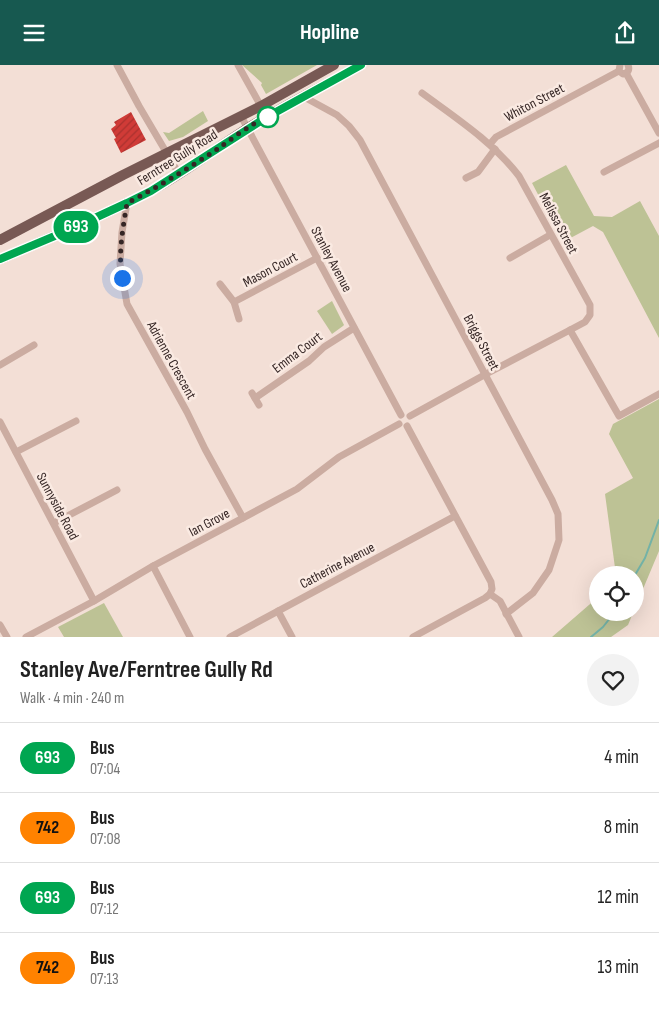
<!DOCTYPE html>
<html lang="en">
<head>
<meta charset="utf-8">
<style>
  :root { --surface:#fff; --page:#f2f2f2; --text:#222; --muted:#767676; --line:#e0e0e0; --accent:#175950 }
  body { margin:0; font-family:"Sofia Sans Condensed",sans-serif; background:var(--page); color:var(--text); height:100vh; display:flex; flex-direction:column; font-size:19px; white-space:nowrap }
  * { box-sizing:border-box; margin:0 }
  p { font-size:16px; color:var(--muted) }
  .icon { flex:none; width:28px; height:28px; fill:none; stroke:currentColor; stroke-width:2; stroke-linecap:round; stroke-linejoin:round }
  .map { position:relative; height:572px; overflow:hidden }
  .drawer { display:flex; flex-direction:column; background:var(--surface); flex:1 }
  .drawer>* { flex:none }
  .badge { padding:0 10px; border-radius:16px; font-size:18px; line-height:32px }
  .fabs { position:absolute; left:589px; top:501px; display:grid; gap:10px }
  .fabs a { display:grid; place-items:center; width:55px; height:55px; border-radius:50%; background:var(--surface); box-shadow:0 5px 20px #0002; font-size:25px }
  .you { position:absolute; width:25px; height:25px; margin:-12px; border:4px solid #fff; border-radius:50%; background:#1a73e8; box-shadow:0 0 0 8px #1a73e833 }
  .map>.badge { position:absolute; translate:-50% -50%; box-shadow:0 0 0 2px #fff }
  .round { display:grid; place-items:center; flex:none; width:52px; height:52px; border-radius:26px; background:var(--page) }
  .head { display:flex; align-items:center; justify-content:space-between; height:85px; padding:0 20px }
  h1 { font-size:24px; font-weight:700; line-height:38px }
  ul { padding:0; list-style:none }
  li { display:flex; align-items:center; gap:15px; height:70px; padding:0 20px; border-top:1px solid var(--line) }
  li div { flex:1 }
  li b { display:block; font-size:19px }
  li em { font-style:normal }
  li .badge { min-width:55px; font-weight:700; text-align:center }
  header { display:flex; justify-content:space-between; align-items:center; height:65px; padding:0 20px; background:var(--accent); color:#fff; font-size:22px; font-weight:700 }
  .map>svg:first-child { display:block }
</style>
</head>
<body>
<header><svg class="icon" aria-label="menu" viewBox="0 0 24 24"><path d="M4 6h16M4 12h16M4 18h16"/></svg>Hopline<svg class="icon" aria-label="share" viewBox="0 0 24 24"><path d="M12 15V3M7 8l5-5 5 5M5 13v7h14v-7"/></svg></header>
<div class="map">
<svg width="659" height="572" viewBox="0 0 659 572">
  <defs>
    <pattern id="building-hatch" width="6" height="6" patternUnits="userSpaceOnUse" patternTransform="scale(1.25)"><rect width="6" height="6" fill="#d03b37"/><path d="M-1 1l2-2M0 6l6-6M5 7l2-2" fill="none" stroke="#aa312e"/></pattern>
  </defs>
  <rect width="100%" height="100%" fill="#f3dfd6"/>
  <g fill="#bdc295">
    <path d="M242 0H317L266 29 261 20 262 18Z"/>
    <path d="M203 46 208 56 183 72 169 76 163 67 169 68Z"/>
    <path d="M566 100 594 151 612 152 640 136 659 171V273L603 167 593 161 563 177 532 118Z"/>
    <path d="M332 236 344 260 343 261 332 269 317 246Z"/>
    <path d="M659 334V486L635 543V510H616L605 429 633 413 609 369 613 359Z"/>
    <path d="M597 533 598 548H633L628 560 611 572H552Z"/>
    <path d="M104 538 123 572H64L58 562Z"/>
  </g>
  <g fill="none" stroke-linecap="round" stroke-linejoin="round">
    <g stroke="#73b2a7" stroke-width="2">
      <path d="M635 510 645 493 659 455"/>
      <path d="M591 572 603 562 614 548"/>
    </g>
  </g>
  <path fill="url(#building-hatch)" d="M131 47 146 75 121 88 114 74 116 73 111 64 116 60 114 57Z"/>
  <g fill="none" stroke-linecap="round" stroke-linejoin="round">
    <g stroke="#cbaca1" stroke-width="7">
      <path d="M117 0 139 41 179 109"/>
      <path d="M238 0 263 45"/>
      <path d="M620 0 619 6 623 9C628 8 630 5 628 0"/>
      <path d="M626 8 659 68"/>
      <path d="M304 32 337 50 349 61 360 75 552 435 558 449 559 475 549 505 533 528 506 549"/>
      <path d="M241 51 401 350"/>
      <path d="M490 79 496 72 619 6"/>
      <path d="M604 107 659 78"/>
      <path d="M466 113 478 107 495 84"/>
      <path d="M127 138 122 167 120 199 127 239 187 347 205 384 243 453"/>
      <path d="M510 193 550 170"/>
      <path d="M220 219 234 237 239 254"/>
      <path d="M234 237 317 193"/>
      <path d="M570 265 619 351 659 329"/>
      <path d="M0 300 34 280"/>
      <path d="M252 328 259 340"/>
      <path d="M255 333 309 296 324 282 354 263"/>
      <path d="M410 351 486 309 570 265 585 257 590 250V240L519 111C493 77 456 53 422 28"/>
      <path d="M0 357 94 536"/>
      <path d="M407 361 491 517 492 524 490 529 500 536 519 572"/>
      <path d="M16 387 76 356"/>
      <path d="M54 458 117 425"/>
      <path d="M153 501 190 572"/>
      <path d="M278 546 292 572"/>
      <path d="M0 560 7 572"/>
      <path d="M26 572 94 536 153 501 297 424 339 392 399 359"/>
      <path d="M230 572 455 451"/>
      <path d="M413 572 485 533 490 529"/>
    </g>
    <g stroke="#785954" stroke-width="10">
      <path d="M0 175 123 110 261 41 334 0"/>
      <path d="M0 194C50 173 101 152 149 127 184 108 215 84 248 63 285 40 324 21 361 0"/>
    </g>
  </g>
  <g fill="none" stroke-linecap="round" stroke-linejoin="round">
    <defs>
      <path id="line" d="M0 194 69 165 127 138 151 126 267 52 361 0"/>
    </defs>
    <use href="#line" stroke="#fff" stroke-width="11"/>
    <use href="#line" stroke="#00a651" stroke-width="8"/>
    <path stroke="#352625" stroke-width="5" stroke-dasharray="0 9" d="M122 213C118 188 123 163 127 138 158 122 187 104 216 85 232 74 250 59 268 52"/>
  </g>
  <circle fill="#fff" stroke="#00a651" stroke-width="2.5" cx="268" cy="52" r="10"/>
  <g text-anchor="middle" stroke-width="5" stroke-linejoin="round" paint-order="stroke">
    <g font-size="14" fill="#352625" stroke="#faeae2">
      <text transform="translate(534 37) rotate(-28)" y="5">Whiton Street</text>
      <text transform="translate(177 92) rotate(-32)" y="5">Ferntree Gully Road</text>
      <text transform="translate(559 158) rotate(62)" y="5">Melissa Street</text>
      <text transform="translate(332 194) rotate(62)" y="5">Stanley Avenue</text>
      <text transform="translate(270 204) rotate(-28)" y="5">Mason Court</text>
      <text transform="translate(482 277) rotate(62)" y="5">Briggs Street</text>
      <text transform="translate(297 287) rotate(-37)" y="5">Emma Court</text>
      <text transform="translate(172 295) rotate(61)" y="5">Adrienne Crescent</text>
      <text transform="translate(58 441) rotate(62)" y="5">Sunnyside Road</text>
      <text transform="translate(209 457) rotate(-28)" y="5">Ian Grove</text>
      <text transform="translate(337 500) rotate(-28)" y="5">Catherine Avenue</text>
    </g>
  </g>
</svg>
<div class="fabs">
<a><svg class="icon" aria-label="locate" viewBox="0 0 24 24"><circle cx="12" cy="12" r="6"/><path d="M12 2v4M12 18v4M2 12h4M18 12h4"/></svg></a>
</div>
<div class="you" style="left:122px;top:213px"></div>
<b class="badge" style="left:76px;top:162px;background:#00a651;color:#fff">693</b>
</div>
<section class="drawer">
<div class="head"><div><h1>Stanley Ave/Ferntree Gully Rd</h1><p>Walk · 4 min · 240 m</p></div><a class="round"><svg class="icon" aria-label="heart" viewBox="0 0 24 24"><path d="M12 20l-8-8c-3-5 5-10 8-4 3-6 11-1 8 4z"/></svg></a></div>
<ul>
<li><span class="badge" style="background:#00a651;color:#fff">693</span><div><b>Bus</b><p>07:04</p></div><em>4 min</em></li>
<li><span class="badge" style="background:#ff8200;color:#111">742</span><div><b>Bus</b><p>07:08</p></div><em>8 min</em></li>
<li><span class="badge" style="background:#00a651;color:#fff">693</span><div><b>Bus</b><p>07:12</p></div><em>12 min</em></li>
<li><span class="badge" style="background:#ff8200;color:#111">742</span><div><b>Bus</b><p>07:13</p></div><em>13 min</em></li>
</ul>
</section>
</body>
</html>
